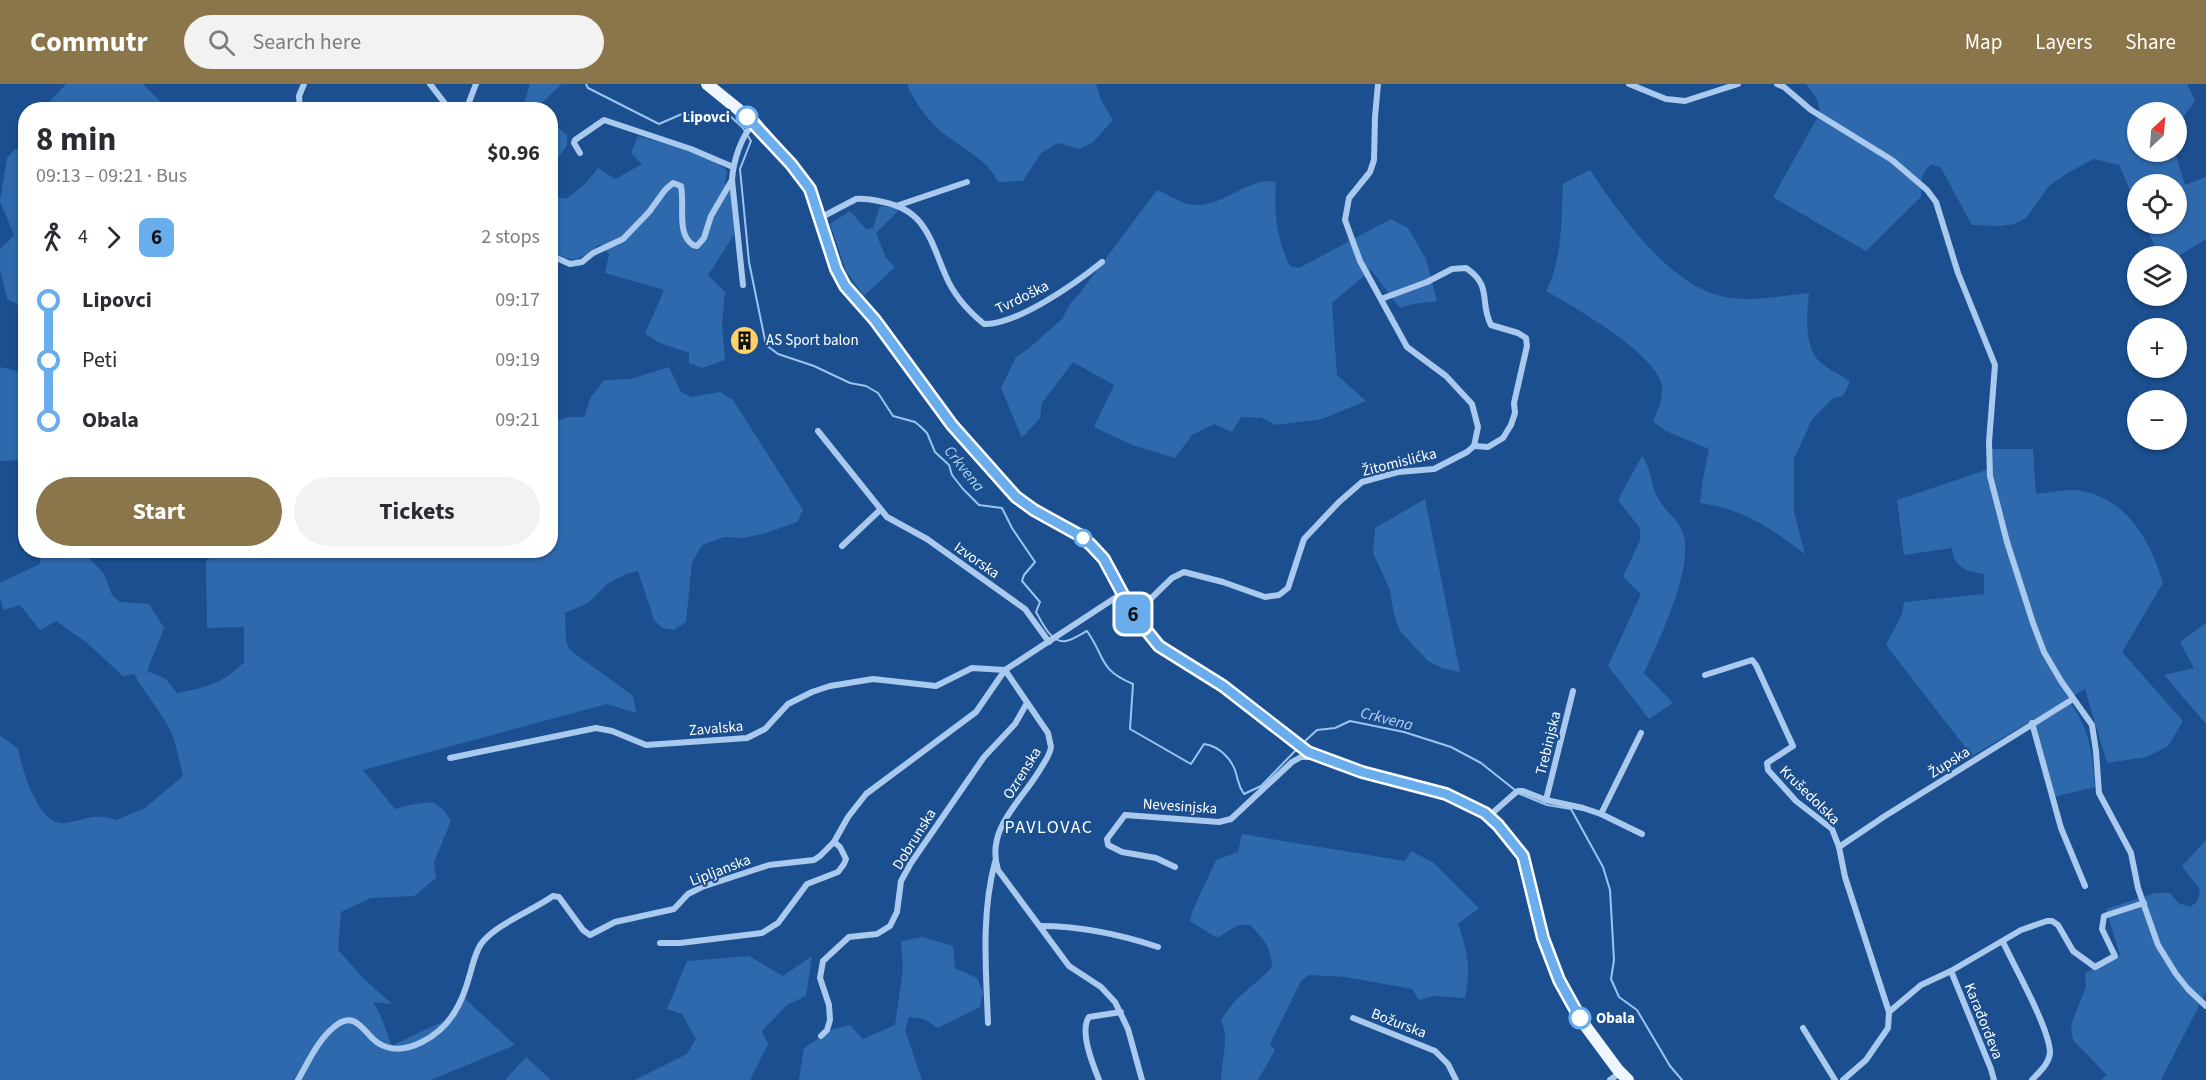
<!DOCTYPE html>
<html lang="en">
<head>
<meta charset="utf-8">
<style>
  :root { --surface:#fff; --page:#f2f2f3; --text:#2b2b33; --muted:#7c7c81; --accent:#8a764a }
  body { margin:0; font-family:"Source Sans 3",sans-serif; background:var(--page); color:var(--text); height:100vh; display:flex; flex-direction:column; font-size:22px; white-space:nowrap }
  * { box-sizing:border-box; margin:0 }
  p { font-size:20px; color:var(--muted) }
  .icon { flex:none; width:33px; height:33px; fill:none; stroke:currentColor; stroke-width:2; stroke-linecap:round; stroke-linejoin:round }
  .map { position:relative; flex:1; overflow:hidden }
  .sheet { position:absolute; left:18px; top:18px; width:540px; height:456px; display:flex; flex-direction:column; background:var(--surface); border-radius:24px; box-shadow:0 2px 4px #0004 }
  .sheet>* { flex:none }
  .badge { padding:0 12px; border-radius:9px; font-size:21px; line-height:39px }
  .needle { width:39px; rotate:26deg }
  .fabs { position:absolute; left:2127px; top:18px; display:grid; gap:12px }
  .fabs a { display:grid; place-items:center; width:60px; height:60px; border-radius:50%; background:var(--surface); box-shadow:0 2px 4px #0004; font-size:30px }
  .map>.badge { position:absolute; translate:-50% -50%; box-shadow:0 0 0 3px #fff }
  .legs { display:flex; align-items:center; gap:9px; height:66px; padding:0 18px; font-size:20px }
  .legs p { margin-inline-start:auto }
  .headline { display:flex; align-items:center; justify-content:space-between; height:102px; padding:0 18px }
  h1 { font-size:33px; font-weight:700; line-height:45px }
  .cta { display:flex; gap:12px; margin-top:auto; padding:12px 18px }
  .cta a { flex:1; height:69px; border-radius:36px; background:var(--accent); color:#fff; font-size:24px; font-weight:700; line-height:69px; text-align:center }
  .cta a+a { background:var(--page); color:var(--text) }
  ul { padding:0 18px; list-style:none }
  li { display:flex; align-items:center; gap:21px; height:60px; font-size:22px }
  li i { display:grid; place-items:center; width:9px; height:100%; margin:0 8px; background:currentColor }
  li i::after { content:''; width:15px; height:15px; margin:-8px; border:4px solid; border-radius:50%; background:var(--surface) }
  li p { margin-inline-start:auto }
  li:first-child i { background:linear-gradient(#0000 50%,currentColor 0) }
  li:last-child i { background:linear-gradient(currentColor 50%,#0000 0) }
  header { display:flex; align-items:center; gap:36px; box-sizing:border-box; height:84px; padding:0 30px; background:var(--accent); color:#fff }
  header strong { font-size:28px }
  nav { display:flex; gap:33px; margin-inline-start:auto; font-size:21px }
  .search { width:420px; height:54px; background:var(--page); display:flex; align-items:center; gap:15px; box-sizing:border-box; padding:0 21px; border-radius:33px; color:var(--muted); font-size:22px }
  .map>svg:first-child { display:block }
</style>
</head>
<body>
<header>
<strong>Commutr</strong>
<div class="search"><svg class="icon" aria-label="search" viewBox="0 0 24 24"><circle cx="10" cy="10" r="6"/><path d="M15 15l6 6"/></svg>Search here</div>
<nav><a>Map</a><a>Layers</a><a>Share</a></nav>
</header>
<div class="map">
<svg width="2206" height="996" viewBox="0 0 2206 996">
  <rect width="100%" height="100%" fill="#1b4f8f"/>
  <g fill="#2e69ad">
    <path d="M66 0H143L168 25H43Z"/>
    <path d="M530 0H562L535 25H507L511 22 523 23Z"/>
    <path d="M907 0H1096L1101 16 1113 36 1093 58 1080 65 1058 59 1041 69 1023 97 998 98C986 72 956 62 936 43 925 32 912 14 907 0Z"/>
    <path d="M1806 0H2187L2195 17 2177 42 2176 28H2138V68H2175L2185 101 2206 93V155L2177 173 2159 172 2145 140H2176V100H2138L2137 122 2119 81 2094 75 2069 88 2049 102 2027 133 2015 140 2000 142 1972 141 1941 84 1932 80C1920 88 1921 99 1921 113L1866 167 1773 113 1820 29 1817 15Z"/>
    <path d="M551 38 567 51V61L551 85Z"/>
    <path d="M638 52C667 61 704 66 727 87L725 100 731 106 734 151 708 191 725 208 722 240 725 276 702 284 689 279V269L660 259 645 250 664 206 605 189 609 170 600 160C576 177 577 181 551 166L550 109 553 112 566 115 586 99 598 84 615 95 642 80 631 69Z"/>
    <path d="M15 65 25 67V224L7 215 0 186V165L14 151 0 117 7 74Z"/>
    <path d="M1590 86C1619 129 1668 200 1721 212 1749 219 1780 212 1809 209 1807 228 1804 258 1817 275 1825 284 1839 290 1850 297L1843 312 1833 314 1812 335 1794 375V428L1805 470C1770 444 1744 425 1700 419L1703 395 1709 365 1666 347 1653 338C1658 325 1665 312 1661 298 1652 268 1573 222 1546 207 1563 175 1561 135 1563 100Z"/>
    <path d="M1264 97 1276 98C1274 131 1276 152 1290 182L1299 184 1391 135 1408 144 1426 175 1437 217 1413 220 1400 224 1371 186 1332 219 1337 291 1366 317 1322 335 1276 341 1262 334 1241 333 1232 348 1214 340 1192 351 1175 374 1132 361 1094 343 1114 301 1073 278 1042 319 1040 334 1022 354 1001 304 1016 273 1028 265 1062 235 1070 220 1080 209 1157 106C1169 111 1184 122 1197 121 1220 121 1241 102 1264 97Z"/>
    <path d="M880 122 900 125 876 149 886 174 895 183 864 212 846 187 830 140 850 127 866 145 873 144Z"/>
    <path d="M0 283 25 289V376L0 377Z"/>
    <path d="M669 283 681 308 691 313 720 308 733 316 803 426 797 438 763 450 742 454 724 453 702 461 692 479 686 538 674 546 662 544 654 536 638 487 626 490 607 500 588 519 565 529 566 558 570 566 633 612 636 629 607 620 363 686 395 725 409 721 432 718 443 725 451 737 434 778 436 794 414 812 371 814 341 828 338 866 364 895 392 920 373 918C384 935 387 952 395 970V960L446 936 461 911 515 961 431 996H0V652L18 664C21 683 39 744 65 739 89 736 90 728 116 736L145 724 183 692C179 678 177 660 170 646 160 626 145 610 134 590L123 592 86 558 56 537 40 546 20 521 4 526 0 515V499L40 480 41 467H75L88 473 104 490 112 511 120 518 149 520 164 544 147 587 166 595 177 609C205 604 224 599 244 578V543L207 544 206 477 219 467 550 466 551 342C561 333 570 332 584 333L591 313 604 296 631 295Z"/>
    <path d="M1992 365H2033L2036 410C2050 409 2069 404 2082 407 2127 415 2152 459 2163 499L2122 568 2183 637 2168 662 2147 673 2107 679 2085 605 1972 672 1886 561 1902 530 1904 518 1984 510V490C1967 487 1953 484 1952 464L1904 471 1897 416 1989 385Z"/>
    <path d="M1642 372C1653 387 1649 399 1658 414 1665 428 1680 436 1684 452 1692 488 1659 556 1644 589L1673 619 1649 635 1608 582 1641 510 1623 493 1640 456V444L1618 416Z"/>
    <path d="M1425 415 1460 588 1442 584 1428 577 1400 547 1394 531 1390 506 1373 469 1375 444Z"/>
    <path d="M2206 539V640L2164 591 2194 584 2180 558Z"/>
    <path d="M2071 620C2091 647 2092 671 2095 703L2054 713 2035 641Z"/>
    <path d="M1242 750 1405 777 1411 767 1434 779 1479 824 1458 840C1468 868 1471 884 1465 914L1435 912 1419 916 1412 905 1345 893 1309 891 1301 897 1270 960 1275 966 1258 996H1221C1221 979 1230 953 1221 937 1235 911 1253 904 1272 883 1271 863 1264 855 1250 841H1238L1217 854 1190 837 1192 828 1216 776 1238 768Z"/>
    <path d="M2206 756V908L2161 996H2101L2107 991 2073 956 2071 941 2086 903 2085 889 2120 871 2106 825 2155 809H2170L2178 819 2190 823 2197 818 2200 806 2182 782Z"/>
    <path d="M923 853 953 862 955 884 977 894 983 908 980 923 938 944 924 935 909 933 905 946 922 996H799L804 964 833 945 850 941 863 955 895 941 903 885 901 857Z"/>
    <path d="M749 872 783 892 812 872 806 912 787 921 762 947 768 960 750 996H635L687 970 696 955 682 930 667 925 687 877Z"/>
    <path d="M526 973 551 996H505Z"/>
  </g>
  <g fill="none" stroke-linecap="round" stroke-linejoin="round">
    <g stroke="#9cc4f0" stroke-width="2">
      <path d="M586 0 588 4 659 40 682 30 710 33 729 31 743 44 751 57 740 85 749 178 766 261 778 270 814 282 850 299 866 302 878 309 893 332 915 338 921 343 927 349 935 368 949 381 952 391 963 405 979 421 1002 424 1012 444 1035 478 1024 491 1022 497 1040 518 1036 528C1042 538 1051 560 1066 557 1073 556 1081 550 1087 547 1106 574 1098 585 1133 600L1130 645 1191 680 1204 660C1220 662 1234 677 1237 693 1239 701 1239 703 1244 710L1261 702 1298 664"/>
      <path d="M1304 658 1317 646 1335 644 1350 637 1404 648 1451 663 1481 679 1515 706"/>
      <path d="M1520 710 1547 721 1571 725 1603 783 1610 806 1614 876 1611 895 1619 913 1637 926 1670 982 1682 996"/>
    </g>
    <g stroke="#a9c9ee" stroke-width="6">
      <path d="M430 0 450 26"/>
      <path d="M1629 0 1666 15 1685 17 1738 0"/>
      <path d="M1777 0 1784 3 1811 26 1892 76 1927 106 1936 118 1958 189 1995 281 1989 358 1990 392 2007 458 2033 539 2044 568 2061 597 2092 641 2096 667 2099 709 2131 769 2138 804 2158 861 2176 890 2188 905 2206 922"/>
      <path d="M300 26 299 12 304 0"/>
      <path d="M466 26 476 0"/>
      <path d="M580 69 574 59 575 56 604 36 691 65 733 83"/>
      <path d="M899 121 967 98"/>
      <path d="M820 134 856 115C865 114 874 116 883 118 925 126 930 155 945 190 953 210 968 227 984 240 1017 241 1076 199 1102 178"/>
      <path d="M550 171 570 180 582 178 593 169 623 155 649 128 665 106 673 99 681 102C685 121 676 150 693 161L697 162 704 154 711 132 732 96"/>
      <path d="M743 201 732 96C733 79 741 50 755 39"/>
      <path d="M1381 215 1427 198 1452 185 1466 184C1493 202 1479 218 1491 241L1518 249 1526 254 1527 262 1514 319 1515 329 1511 341 1503 354 1488 363 1474 362"/>
      <path d="M818 347 887 433 927 455 1025 525 1049 558"/>
      <path d="M842 462 880 426"/>
      <path d="M1134 531 1172 494 1184 488 1223 498 1265 513 1279 511 1288 504 1304 455 1339 418 1362 398 1398 388 1434 385 1467 368 1474 362 1478 343 1472 320 1446 292 1407 263 1360 177 1345 136 1349 114 1370 88 1374 76 1375 33 1378 0"/>
      <path d="M1005 586 1048 649 1051 663C1050 671 1045 677 1041 684 1022 717 985 744 998 786L1069 882 1101 903 1115 918 1128 945 1142 996"/>
      <path d="M1705 591 1752 576 1756 581 1793 662 1767 679 1768 686 1796 717 1832 745 1839 763 1845 793 1889 928"/>
      <path d="M2032 639 2061 744 2085 802"/>
      <path d="M450 674 596 644 612 647 646 661 747 654 765 645 788 620 812 608 830 602 873 595 936 602 972 584 1005 586"/>
      <path d="M1546 716 1573 607"/>
      <path d="M1601 730 1641 649"/>
      <path d="M1489 732 1514 710 1518 707H1523L1546 716 1583 724 1601 730 1642 750"/>
      <path d="M1839 763 1885 732 2073 615"/>
      <path d="M1175 783 1156 774 1122 768 1108 761 1107 755 1125 731 1219 738 1231 735 1292 678 1301 673H1310"/>
      <path d="M1040 842C1081 842 1119 850 1158 863"/>
      <path d="M2003 858C2014 882 2050 945 2050 969 2049 980 2039 988 2032 996"/>
      <path d="M660 859H680L762 849 778 839 807 800 838 788 844 780 846 775 840 763 834 758"/>
      <path d="M1951 887 1991 985 1994 996"/>
      <path d="M1353 934 1435 967 1448 980 1456 996"/>
      <path d="M988 939C986 885 981 830 995 778"/>
      <path d="M1803 944 1835 996"/>
      <path d="M821 952 827 946 830 936 829 921 820 894 823 877 849 853 877 850 890 842 897 828 901 797 911 779 984 673 1015 640 1027 619"/>
      <path d="M298 996C308 978 318 956 334 943 356 924 364 950 378 959 392 968 408 965 422 958 450 944 462 920 470 890 473 880 475 869 481 860 496 840 532 827 553 812L559 813 583 846 590 851 615 838 674 825 688 810 702 803 769 781 814 776 820 772 834 758 848 733 866 710 976 628 1005 586 1121 510"/>
      <path d="M1099 996C1093 981 1079 947 1089 933L1121 928"/>
      <path d="M1610 996 1620 989"/>
      <path d="M1843 996 1866 976 1888 944 1889 928 1921 901 1951 887 2021 846 2047 837H2052L2058 841 2073 867 2095 883 2115 872 2102 845 2104 832 2144 819"/>
    </g>
    <path stroke="#f0f6ff" stroke-width="12" d="M707 0 755 39 791 80 810 105 836 185 845 202 875 236 952 341 1016 413 1034 426 1081 452 1091 461 1104 475 1134 531 1159 562 1223 602 1308 668 1362 688 1446 710 1485 729 1498 741 1523 772 1543 854 1559 896 1581 936 1618 986 1628 996"/>
  </g>
  <g fill="none" stroke-linecap="round" stroke-linejoin="round">
    <defs>
      <path id="line-1" d="M747 33 791 80 810 105 836 185 845 202 875 236 952 341 1016 413 1034 426 1081 452 1091 461 1104 475 1134 531 1159 562 1223 602 1308 668 1362 688 1446 710 1485 729 1498 741 1523 772 1543 854 1559 896 1580 934"/>
    </defs>
    <use href="#line-1" stroke="#fff" stroke-width="14"/>
    <use href="#line-1" stroke="#69adec" stroke-width="9"/>
  </g>
  <defs>
    <symbol id="building-disc" viewBox="-11 -11 22 22"><circle r="9.5" fill="#ffd166" stroke="#1b4f8f"/><path d="M-4-6H4V6H1V3H-1V6H-4ZM-2.5-4.3h1.7v1.8h-1.7ZM.8-4.3h1.7v1.8H.8ZM-2.5-1h1.7V.8h-1.7ZM.8-1h1.7V.8H.8Z" fill="#111"/></symbol>
  </defs>
  <g fill-rule="evenodd">
    <use href="#building-disc" x="728" y="240" width="33" height="33"/>
  </g>
  <g fill="#fff" stroke="#69adec" stroke-width="3">
    <circle cx="747" cy="33" r="10"/>
    <circle cx="1083" cy="454" r="8"/>
    <circle cx="1580" cy="934" r="10"/>
  </g>
  <g text-anchor="middle" stroke-width="4.5" stroke-linejoin="round" paint-order="stroke">
    <g font-size="15" font-weight="bold" fill="#fff" stroke="#1b4f8f" text-anchor="end">
      <text x="730" y="38">Lipovci</text>
      <text x="1596" y="939" text-anchor="start">Obala</text>
    </g>
    <g font-size="15" fill="#fff" stroke="#1b4f8f">
      <text transform="translate(1022 213) rotate(-26)" y="5">Tvrdoška</text>
      <text transform="translate(1399 378) rotate(-14)" y="5">Žitomislićka</text>
      <text transform="translate(977 476) rotate(35)" y="5">Izvorska</text>
      <text transform="translate(716 644) rotate(-5)" y="5">Zavalska</text>
      <text transform="translate(1548 659) rotate(-76)" y="5">Trebinjska</text>
      <text transform="translate(1949 678) rotate(-32)" y="5">Župska</text>
      <text transform="translate(1022 689) rotate(-58)" y="5">Ozrenska</text>
      <text transform="translate(1810 711) rotate(44)" y="5">Krušedolska</text>
      <text transform="translate(1180 722) rotate(4)" y="5">Nevesinjska</text>
      <text transform="translate(914 755) rotate(-58)" y="5">Dobrunska</text>
      <text transform="translate(720 786) rotate(-21)" y="5">Lipljanska</text>
      <text transform="translate(1984 937) rotate(68)" y="5">Karađorđeva</text>
      <text transform="translate(1399 939) rotate(21)" y="5">Božurska</text>
    </g>
    <g font-size="15" fill="#fff" stroke="#1b4f8f" text-anchor="start">
      <text x="766" y="261">AS Sport balon</text>
    </g>
    <g font-size="16" font-style="italic" fill="#b5d3f5" stroke="#1b4f8f">
      <text transform="translate(965 384) rotate(51)" y="6">Crkvena</text>
      <text transform="translate(1387 634) rotate(14)" y="6">Crkvena</text>
    </g>
    <g font-size="18" letter-spacing="1.5" fill="#fff" stroke="#1b4f8f">
      <text x="1049" y="749">PAVLOVAC</text>
    </g>
  </g>
</svg>
<div class="fabs">
<a><svg class="needle" viewBox="-14 -14 28 28"><path d="M0-13l5 13h-10z" fill="#e53935"/><path d="M0 13l5-13h-10z" fill="#7c7c81"/></svg></a>
<a><svg class="icon" aria-label="locate" viewBox="0 0 24 24"><circle cx="12" cy="12" r="6"/><path d="M12 2v4M12 18v4M2 12h4M18 12h4"/></svg></a>
<a><svg class="icon" aria-label="layers" viewBox="0 0 24 24"><path d="M12 4l9 5-9 5-9-5zM3 14l9 5 9-5"/></svg></a>
<a>+</a>
<a>−</a>
</div>
<b class="badge" style="left:1133px;top:530px;background:#69adec;color:#111">6</b>
<section class="sheet">
<div class="headline"><div><h1>8 min</h1><p>09:13 – 09:21 · Bus</p></div><b>$0.96</b></div>
<div class="legs"><svg class="icon" aria-label="walk" viewBox="0 0 24 24"><circle cx="13" cy="4" r="2"/><path d="M13 8l-2 6 4 7M11 14l-3 7M7 12l3-4h3l4 4"/></svg>4<svg class="icon" aria-label="forward" viewBox="0 0 24 24"><path d="M9 5l7 7-7 7"/></svg><b class="badge" style="background:#69adec;color:#111">6</b><p>2 stops</p></div>
<ul>
<li><i style="color:#69adec"></i><b>Lipovci</b><p>09:17</p></li>
<li><i style="color:#69adec"></i><span>Peti</span><p>09:19</p></li>
<li><i style="color:#69adec"></i><b>Obala</b><p>09:21</p></li>
</ul>
<div class="cta"><a>Start</a><a>Tickets</a></div>
</section>
</div>
</body>
</html>
